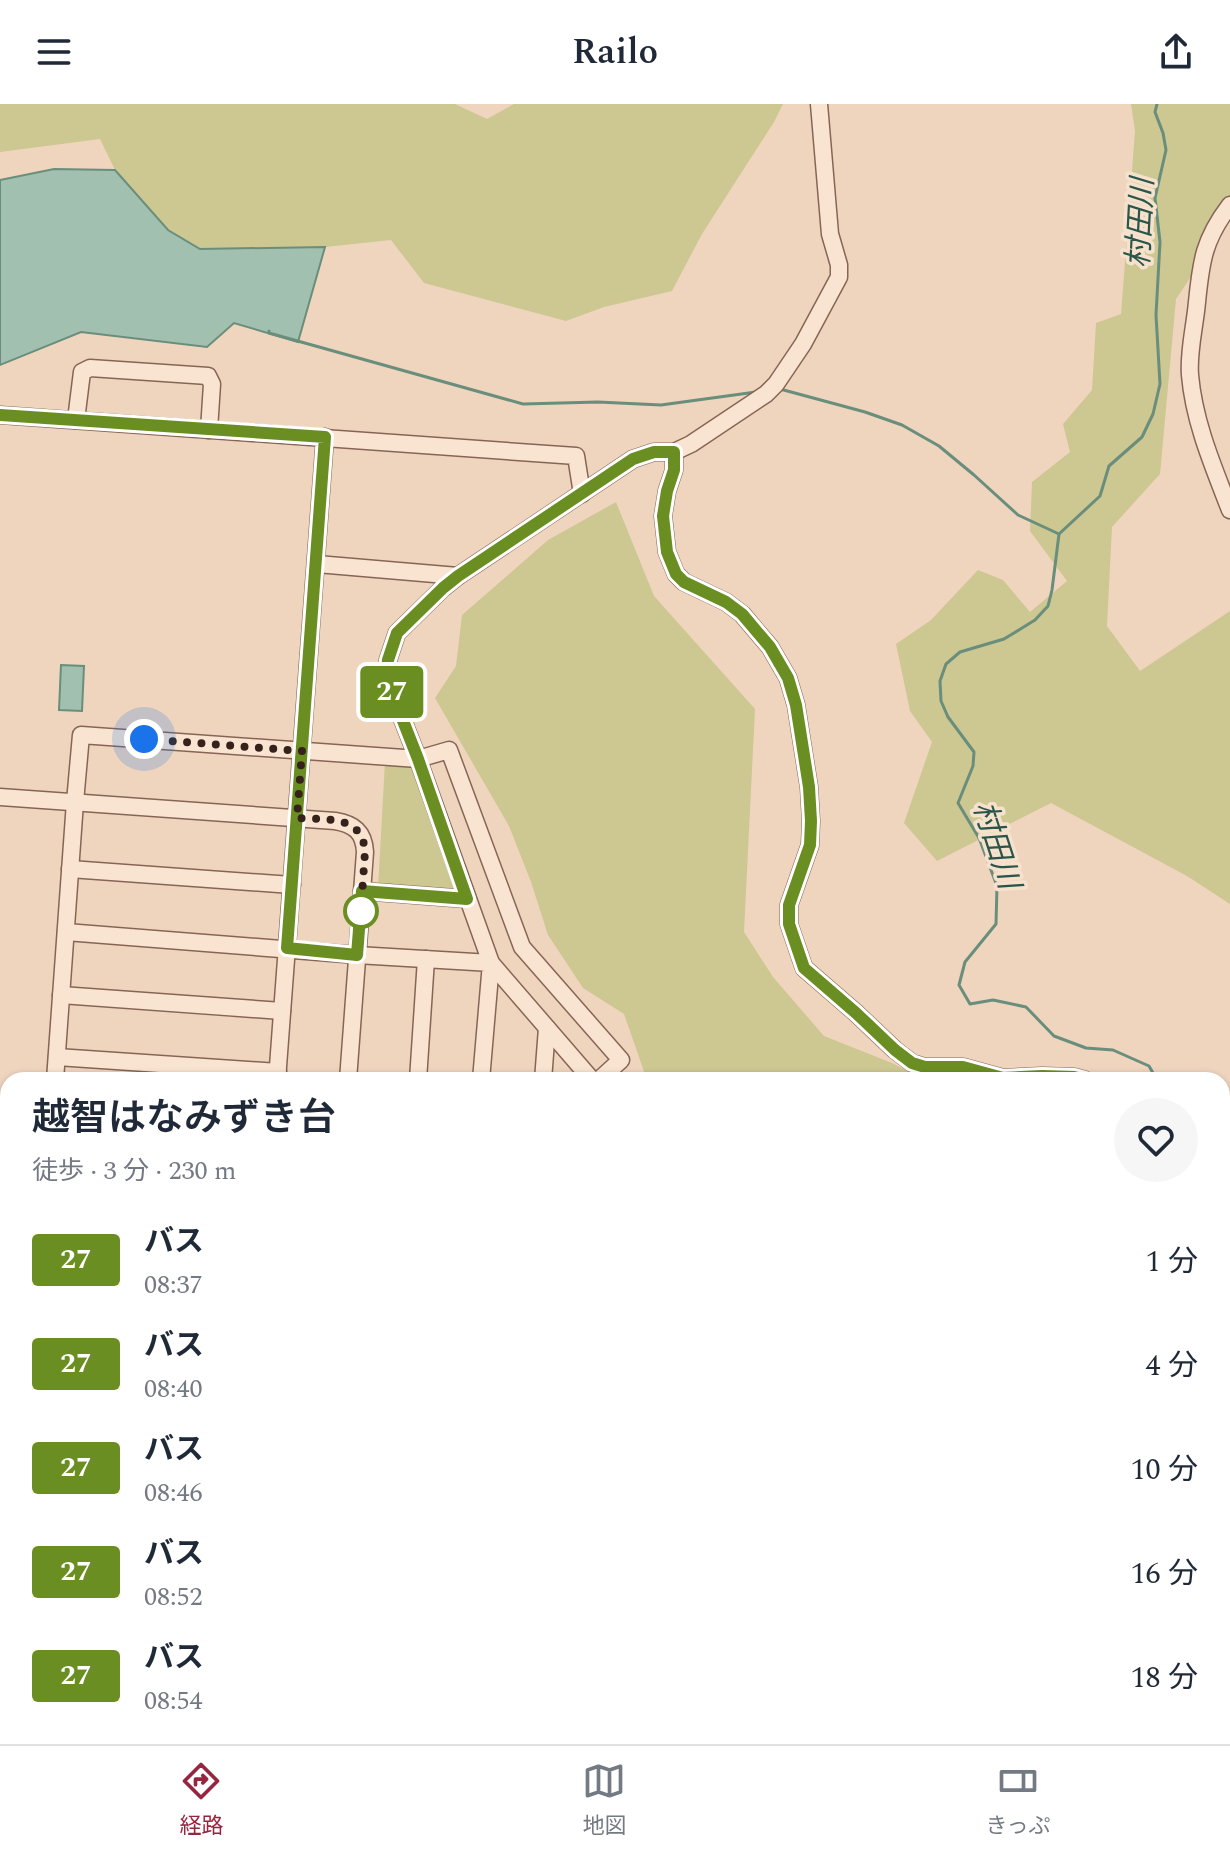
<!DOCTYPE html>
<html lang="ja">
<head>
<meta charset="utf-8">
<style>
  :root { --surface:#fff; --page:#f6f6f7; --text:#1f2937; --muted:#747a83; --line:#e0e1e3; --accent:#97253f }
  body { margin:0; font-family:Spectral,"Noto Sans JP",serif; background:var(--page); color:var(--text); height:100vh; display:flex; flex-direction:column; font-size:30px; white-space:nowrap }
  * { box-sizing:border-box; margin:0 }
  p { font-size:26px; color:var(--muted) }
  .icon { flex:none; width:44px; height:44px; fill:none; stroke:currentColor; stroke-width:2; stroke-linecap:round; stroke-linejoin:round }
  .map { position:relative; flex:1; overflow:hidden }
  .sheet { position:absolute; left:0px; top:968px; width:1230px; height:672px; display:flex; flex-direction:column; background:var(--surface); border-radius:24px 24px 0 0; box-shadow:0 2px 6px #0004 }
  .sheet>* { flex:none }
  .badge { padding:0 16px; border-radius:6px; font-size:28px; line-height:52px }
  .you { position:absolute; width:40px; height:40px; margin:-20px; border:6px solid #fff; border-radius:50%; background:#1a73e8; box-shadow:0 0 0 12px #1a73e833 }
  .map>.badge { position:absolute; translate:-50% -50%; box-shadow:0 0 0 4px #fff }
  .round { display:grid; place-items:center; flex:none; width:84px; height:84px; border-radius:42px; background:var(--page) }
  .overview { display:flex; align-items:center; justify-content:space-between; height:136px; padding:0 32px }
  h1 { font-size:38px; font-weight:600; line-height:60px }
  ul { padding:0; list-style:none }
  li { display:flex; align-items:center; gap:24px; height:104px; padding:0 32px }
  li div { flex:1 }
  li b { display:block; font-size:30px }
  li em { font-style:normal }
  li .badge { min-width:88px; font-weight:700; text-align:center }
  header { display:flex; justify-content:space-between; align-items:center; height:104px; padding:0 32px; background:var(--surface); font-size:36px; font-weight:600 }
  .dock { display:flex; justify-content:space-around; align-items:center; height:112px; border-top:2px solid var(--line); background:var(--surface); font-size:22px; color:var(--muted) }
  .dock a { display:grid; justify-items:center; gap:4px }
  .dock .selected { color:var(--accent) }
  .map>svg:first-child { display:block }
</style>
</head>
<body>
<header><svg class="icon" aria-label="menu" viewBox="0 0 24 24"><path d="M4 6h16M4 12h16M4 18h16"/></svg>Railo<svg class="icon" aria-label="share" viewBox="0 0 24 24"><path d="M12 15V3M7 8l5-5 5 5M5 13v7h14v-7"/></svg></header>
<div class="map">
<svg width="1230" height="1640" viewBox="0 0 1230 1640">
  <rect width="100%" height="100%" fill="#efd5be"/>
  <g fill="#cdc792">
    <path d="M0 0H455L487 15 514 0H783L774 18 702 130 672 187 604 203 566 217 424 179 391 136 325 143 200 145 168 126 115 66 100 35 0 48Z"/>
    <path d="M1131 0H1230V115L1176 195 1160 370 1112 423 1107 522 1140 567 1230 507V800L1187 772 1051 699 937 757 904 719 932 638 910 607 896 540 931 516 978 466 1003 476 1030 508 1067 477 1030 427 1032 378 1070 348 1063 320 1092 286 1096 219 1121 210 1135 27Z"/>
    <path d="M616 398 654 492 755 605 744 828 773 873 824 932 892 959 925 976H647L624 910 583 884 548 831 531 778 509 722 435 594 456 562 462 511 548 436Z"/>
    <path d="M385 658 411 660 417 664 461 784 455 789 378 784Z"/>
    <path d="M1230 1142V1353L1222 1350V1146Z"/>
    <path d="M1230 1574V1640H1178L1184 1632H1222V1584Z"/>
    <path d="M524 1632H848L853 1640H520Z"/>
  </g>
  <g fill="#a1c0b0" stroke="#698e7c" stroke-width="2">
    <path d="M54 65 115 66 168 126 200 145 325 143 298 238 234 219 207 243 81 228 0 261V76Z"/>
    <path d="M61 561 84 562 82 607 59 606Z"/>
  </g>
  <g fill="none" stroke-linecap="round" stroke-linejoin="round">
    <g stroke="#698e7c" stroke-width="3">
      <path d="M269 227V229L523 300 598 298 661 301 756 288"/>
      <path d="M780 285 865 308 902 321 939 342 974 371 1018 411 1059 430"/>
      <path d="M1157 976 1149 962 1113 946 1086 944 1054 932 1026 903 993 896 970 900 959 881 965 858 996 820 997 782 979 734 958 699 973 662 974 648 948 613 941 597 940 577 946 560 960 548 1004 535 1035 516 1048 502 1052 486 1059 430 1100 392 1109 362 1142 333 1153 310 1160 280 1156 211 1160 138 1155 94 1166 46 1163 29 1155 8 1157 0"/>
      <path d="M1222 1073 1230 1083"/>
    </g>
    <defs>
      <g id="minor">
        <path d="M1230 101C1204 135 1201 157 1197 198 1195 222 1188 248 1190 271 1194 318 1213 362 1230 406"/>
        <path d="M0 311 576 352 582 390"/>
        <path d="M76 316 82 268 90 264 208 272 212 280 209 326"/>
        <path d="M674 348V366L667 387 663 412 667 448 676 470 684 478 726 498 742 510 770 543 788 574 796 601 809 683 811 717 810 741 789 801V820L804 864 856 909 895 946 912 959 925 963H963L1003 974 1042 972 1074 973 1085 976"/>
        <path d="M317 460 458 472"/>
        <path d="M0 693 335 717C354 720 364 728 365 748L348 976"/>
        <path d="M70 765 292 781"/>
        <path d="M362 787 467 795"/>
        <path d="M66 828 357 851 491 859 481 976"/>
        <path d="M61 891 282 907"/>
        <path d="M57 953 278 968"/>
        <path d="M55 976 75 698 81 631 418 655 449 646 522 843 621 956 599 976"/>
        <path d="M277 976 325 333"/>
        <path d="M418 976 426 855"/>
        <path d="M543 976 547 924"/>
        <path d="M592 976 491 859 418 655 389 581 386 570 388 556 397 529 443 484 458 472 633 355 654 348H674L691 340 766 290 776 280 803 240 839 173V161L830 130 819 0"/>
        <path d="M1222 1040 1230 1041"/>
        <path d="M0 1209H8"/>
        <path d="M255 1640 260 1632"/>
      </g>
      <g id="major">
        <path d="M1222 1523 1230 1513"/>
        <path d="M1134 1640 1140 1632"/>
      </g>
    </defs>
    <use href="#minor" stroke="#876556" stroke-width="19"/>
    <use href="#major" stroke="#54352b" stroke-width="23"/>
    <use href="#minor" stroke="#f9e4d1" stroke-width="16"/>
    <use href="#major" stroke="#f4c193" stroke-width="20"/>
  </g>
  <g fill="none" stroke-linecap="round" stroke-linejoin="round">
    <defs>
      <path id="line" d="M0 311 325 333 287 844 357 851 362 787 467 795 418 655 389 581 386 570 388 556 397 529 443 484 458 472 633 355 654 348H674V366L667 387 663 412 667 448 676 470 684 478 726 498 742 510 770 543 788 574 796 601 809 683 811 717 810 741 789 801V820L804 864 856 909 895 946 912 959 925 963H963L1003 974 1042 972 1074 973 1085 976"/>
    </defs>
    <use href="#line" stroke="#fff" stroke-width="18"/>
    <use href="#line" stroke="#6b8e23" stroke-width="12"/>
    <path stroke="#36221b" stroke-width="8" stroke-dasharray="0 14.4" d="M144 635 302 647 297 714C325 716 363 710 365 748L360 819 361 807"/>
  </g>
  <circle fill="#fff" stroke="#6b8e23" stroke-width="4" cx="361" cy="807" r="16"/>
  <g text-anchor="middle" stroke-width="7" stroke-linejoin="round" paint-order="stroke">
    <g font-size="30" font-style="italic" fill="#2a564a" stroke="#f6e1cd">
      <text transform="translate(1140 119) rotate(-87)" y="10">村田川</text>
      <text transform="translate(997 741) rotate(72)" y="10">村田川</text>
    </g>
  </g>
</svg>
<div class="you" style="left:144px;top:635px"></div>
<b class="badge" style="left:392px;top:588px;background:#6b8e23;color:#fff">27</b>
<section class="sheet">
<div class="overview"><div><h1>越智はなみずき台</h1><p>徒歩 · 3 分 · 230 m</p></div><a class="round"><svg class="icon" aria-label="heart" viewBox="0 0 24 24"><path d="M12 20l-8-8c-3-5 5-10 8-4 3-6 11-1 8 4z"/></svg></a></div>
<ul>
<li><span class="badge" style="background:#6b8e23;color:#fff">27</span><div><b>バス</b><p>08:37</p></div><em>1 分</em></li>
<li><span class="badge" style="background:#6b8e23;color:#fff">27</span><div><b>バス</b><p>08:40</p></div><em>4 分</em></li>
<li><span class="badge" style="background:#6b8e23;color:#fff">27</span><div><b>バス</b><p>08:46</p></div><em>10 分</em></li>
<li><span class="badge" style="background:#6b8e23;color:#fff">27</span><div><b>バス</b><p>08:52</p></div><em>16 分</em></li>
<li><span class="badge" style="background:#6b8e23;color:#fff">27</span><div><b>バス</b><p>08:54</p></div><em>18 分</em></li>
</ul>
</section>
</div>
<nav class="dock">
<a class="selected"><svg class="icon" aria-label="directions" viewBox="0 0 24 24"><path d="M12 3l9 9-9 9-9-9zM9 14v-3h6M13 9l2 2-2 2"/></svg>経路</a>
<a><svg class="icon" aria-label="map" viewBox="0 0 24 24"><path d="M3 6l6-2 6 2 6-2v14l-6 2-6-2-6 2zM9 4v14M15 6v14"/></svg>地図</a>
<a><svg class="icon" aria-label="tickets" viewBox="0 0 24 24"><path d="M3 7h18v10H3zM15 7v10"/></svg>きっぷ</a>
</nav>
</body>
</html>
